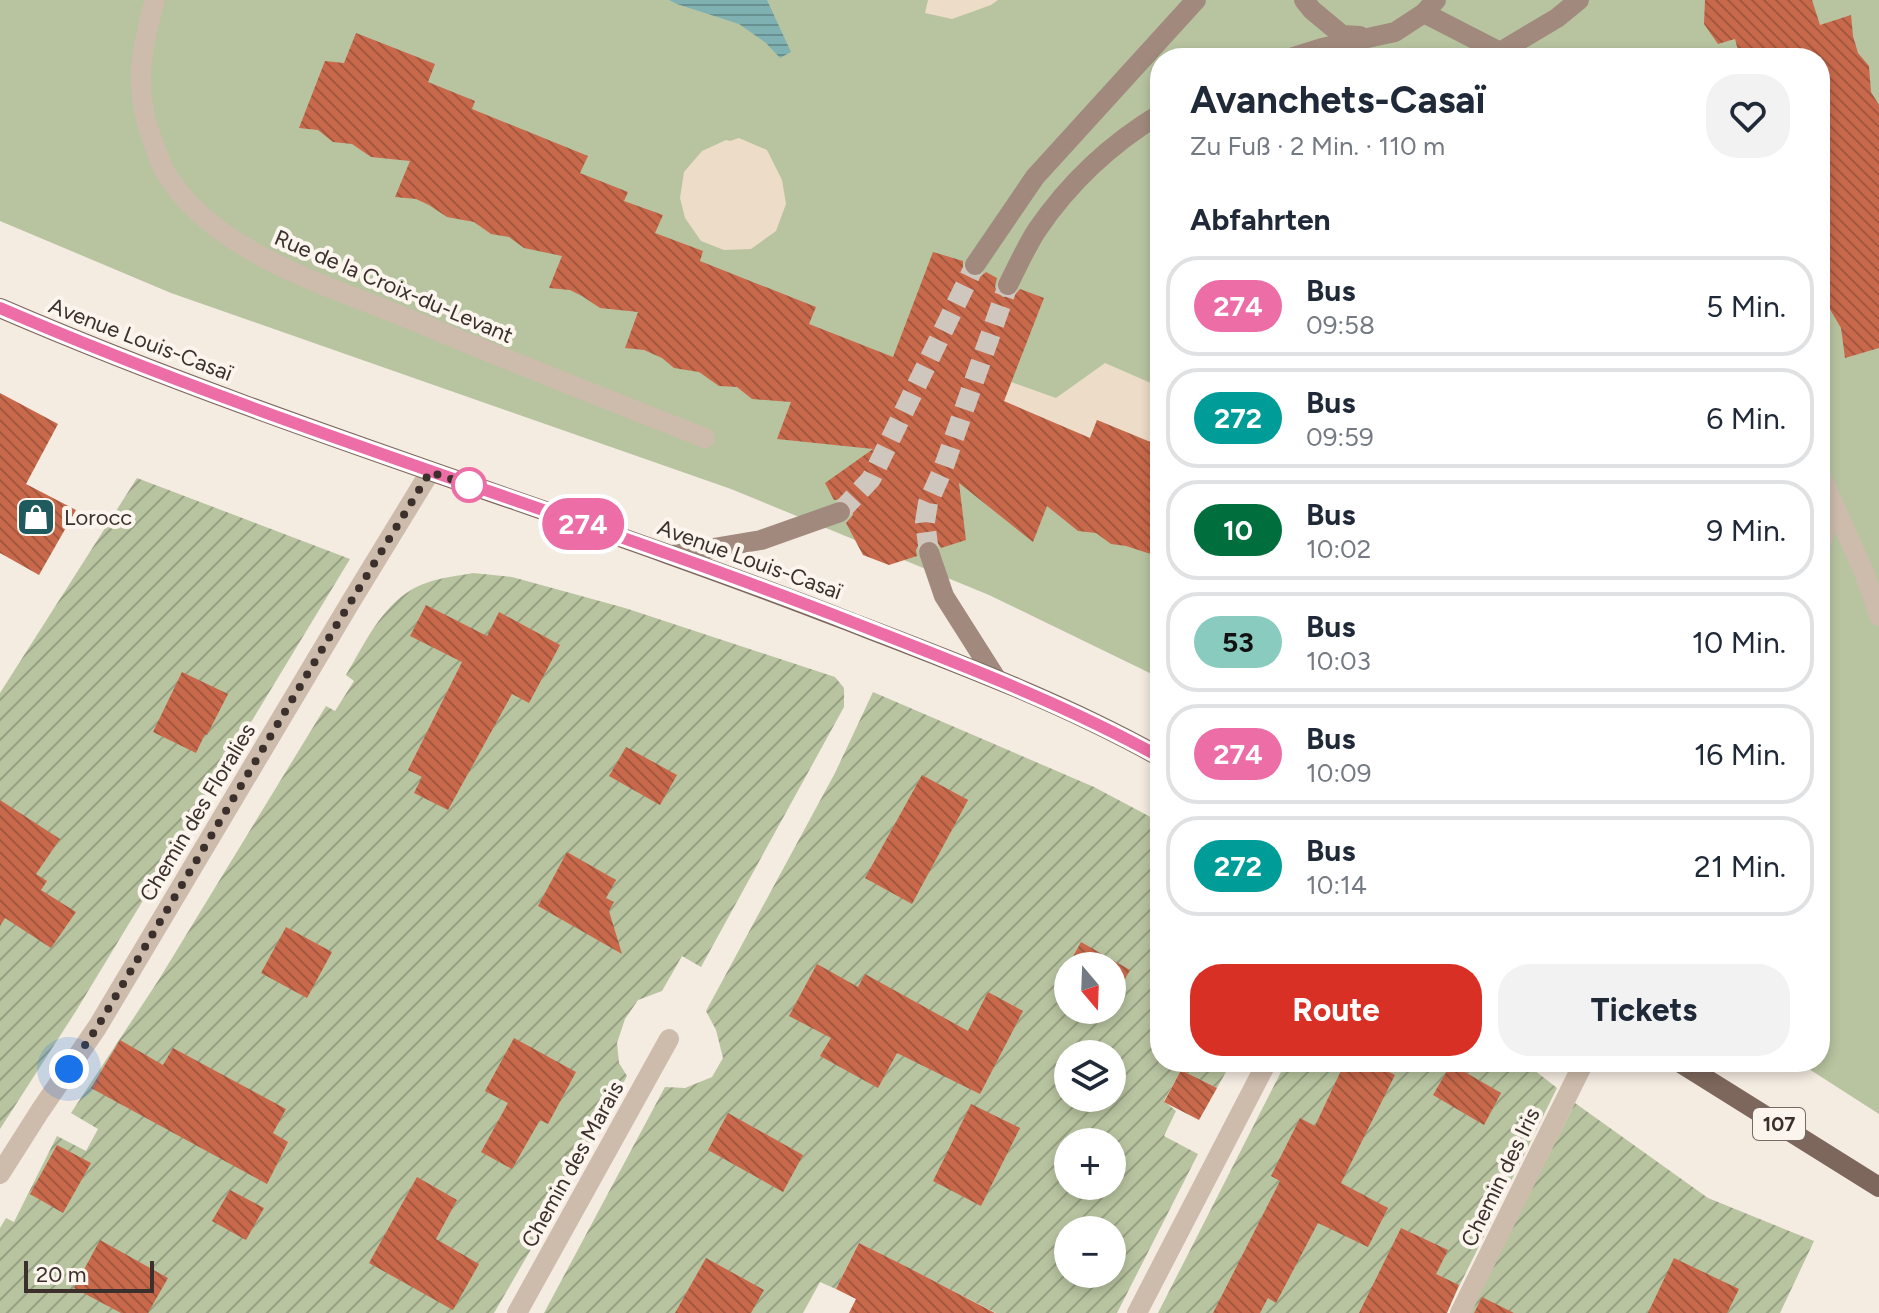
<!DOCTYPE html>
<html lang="de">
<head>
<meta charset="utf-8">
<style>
  :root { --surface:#fff; --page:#f2f2f3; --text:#1f2937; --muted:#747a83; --line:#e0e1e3; --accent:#d93025 }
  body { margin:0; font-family:Figtree,sans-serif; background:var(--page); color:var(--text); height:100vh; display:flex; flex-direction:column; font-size:30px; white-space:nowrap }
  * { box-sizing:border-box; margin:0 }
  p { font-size:26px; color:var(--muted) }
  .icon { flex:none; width:44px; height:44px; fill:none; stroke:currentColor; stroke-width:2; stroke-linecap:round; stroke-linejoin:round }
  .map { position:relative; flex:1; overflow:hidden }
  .drawer { position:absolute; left:1150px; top:48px; width:680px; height:1024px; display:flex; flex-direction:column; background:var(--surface); border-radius:32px; box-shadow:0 4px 12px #0003 }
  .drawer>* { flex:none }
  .badge { padding:0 16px; border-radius:26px; font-size:28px; line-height:52px }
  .needle { width:52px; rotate:161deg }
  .tools { position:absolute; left:1054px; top:952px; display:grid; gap:16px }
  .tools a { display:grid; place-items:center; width:72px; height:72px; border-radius:50%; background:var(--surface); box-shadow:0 4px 12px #0003; font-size:40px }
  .scale { position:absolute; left:24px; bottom:20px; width:130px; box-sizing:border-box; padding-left:8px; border:4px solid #3b302b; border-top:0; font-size:22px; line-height:28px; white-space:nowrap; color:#3b302b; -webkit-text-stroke:6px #fbf5ee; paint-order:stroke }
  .you { position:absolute; width:40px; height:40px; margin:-20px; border:6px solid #fff; border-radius:50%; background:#1a73e8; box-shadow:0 0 0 12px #1a73e833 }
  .map>.badge { position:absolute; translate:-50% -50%; box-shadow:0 0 0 4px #fff }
  h2 { padding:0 40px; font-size:30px; line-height:72px }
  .round { display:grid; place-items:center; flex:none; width:84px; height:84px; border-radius:32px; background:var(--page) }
  .overview { display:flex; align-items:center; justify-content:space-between; height:136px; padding:0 40px }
  h1 { font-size:38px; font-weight:700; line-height:60px }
  .action { display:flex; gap:16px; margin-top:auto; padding:16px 40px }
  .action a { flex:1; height:92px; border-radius:32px; background:var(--accent); color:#fff; font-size:32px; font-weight:700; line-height:92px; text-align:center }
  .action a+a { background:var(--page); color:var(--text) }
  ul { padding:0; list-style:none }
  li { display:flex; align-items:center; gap:24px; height:100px; margin:0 16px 12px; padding:0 24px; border:4px solid var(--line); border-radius:32px }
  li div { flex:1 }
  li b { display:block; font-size:30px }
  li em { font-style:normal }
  li .badge { min-width:88px; font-weight:700; text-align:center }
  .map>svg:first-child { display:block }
</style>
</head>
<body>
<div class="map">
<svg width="1879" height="1313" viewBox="0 0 1879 1313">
  <defs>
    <pattern id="garden-furrows" width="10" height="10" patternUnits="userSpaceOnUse" patternTransform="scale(2)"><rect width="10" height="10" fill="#b8c4a0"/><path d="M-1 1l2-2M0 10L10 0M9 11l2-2" fill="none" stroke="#97a083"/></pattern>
    <pattern id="water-rules" width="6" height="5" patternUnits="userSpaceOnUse" patternTransform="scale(2)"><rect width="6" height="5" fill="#7fb0b2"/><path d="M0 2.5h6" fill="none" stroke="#699091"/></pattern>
    <pattern id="building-back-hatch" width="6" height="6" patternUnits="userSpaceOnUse" patternTransform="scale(2)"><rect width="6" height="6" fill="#c8694b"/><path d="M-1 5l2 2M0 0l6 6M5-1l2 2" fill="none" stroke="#a4573f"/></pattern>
  </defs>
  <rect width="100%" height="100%" fill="#f4ebe1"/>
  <path fill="#b8c4a0" d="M0 0H1879V1114L1798 1062H1820V58H1160V678L989 595 731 489 171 293 0 221Z"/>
  <g fill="url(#garden-furrows)" fill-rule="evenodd">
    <path d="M137 478 350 559 76 1011 0 1129V693Z"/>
    <path d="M473 573 512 577 625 608 835 677 844 688V707L701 967 682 956 662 991 638 1000 625 1019 617 1043 619 1063 627 1076 559 1201 494 1313H0V1228L6 1218 14 1222 57 1136 86 1151 98 1129 71 1113 158 981 326 706 335 711 354 681 346 675C367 640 386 595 429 582 443 577 459 576 473 573Z"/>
    <path d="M873 692 1094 787 1160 822V1062H1247L1245 1066 1227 1070 1217 1088 1181 1070 1164 1101 1176 1111 1164 1136 1198 1154 1117 1313H996L859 1243 836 1289 820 1282 803 1313H544L665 1087 685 1088 712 1077 723 1058 716 1030 706 1011 835 773ZM1068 966H1112V1010H1068ZM1068 1054H1112V1098H1068ZM1068 1142H1112V1186H1068ZM1068 1230H1112V1274H1068Z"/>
    <path d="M1286 1062H1524L1557 1088 1446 1313H1158Z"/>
    <path d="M1575 1103 1708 1198 1814 1241 1780 1313H1469Z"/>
  </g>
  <g fill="#ecdcc8">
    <path d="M928 0H998L991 5 952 19 925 13Z"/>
    <path d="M739 138 767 150 782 180 786 204 776 231 751 249 724 250 701 241 685 218 680 198 684 172 702 151 726 140 730 141Z"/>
    <path d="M1105 363 1160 387V446L1097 420 1090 438 1042 418 1000 411 1011 382 1056 398Z"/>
  </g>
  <path fill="url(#water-rules)" d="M669 0H767L791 52 780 58 766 43 739 24 677 4Z"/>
  <g fill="url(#building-back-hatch)">
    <path d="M1705 0H1812L1820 25 1851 15 1853 36 1858 53 1869 66 1871 92 1879 105V348L1845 358 1841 328 1828 306 1825 282 1820 274V58H1740L1735 39 1718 44 1704 24Z"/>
    <path d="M356 33 435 64 428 82 475 101 472 109 588 156 580 173 628 192 624 201 663 215 655 233 703 251 700 261 816 307 809 324 893 357 933 252 963 261V270L968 276 980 277 986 272 997 278 995 287 998 293 1003 297 1014 296 1020 289 1044 298 1004 401 1090 438 1097 420 1160 446V557L1126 546 1111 544 1096 533 1078 531 1047 506 1033 542 959 483 966 540 941 548 937 542 926 540 919 544 916 550 917 556 889 565 863 555 846 523 853 515 852 507 843 499 834 500 825 483 873 449 777 439 791 402 752 399 737 387 719 386 699 372 674 368 662 358 644 350 625 348 638 312 600 308 582 296 570 290 549 288 562 256 524 248 509 237 491 234 474 222 447 217 429 205 416 199 395 197 410 161 371 157 352 144 333 142 318 130 299 128 325 61 344 63Z"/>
    <path d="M0 393 58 424 26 484 76 510 39 575 0 553Z"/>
    <path d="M426 605 487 636 499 612 560 645 529 703 512 694 448 810 414 793 422 777 408 770 462 662 410 636Z"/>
    <path d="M182 672 228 694 207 735 205 734 196 753 153 732Z"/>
    <path d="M626 747 677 775 660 805 609 776Z"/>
    <path d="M922 775 968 800 912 904 865 878Z"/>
    <path d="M0 800 60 839 36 874 47 881 41 890 76 912 51 948 5 918 0 926Z"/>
    <path d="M567 852 616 880 606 898 614 902 609 911 622 954 538 906Z"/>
    <path d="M286 927 332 952 307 998 261 973Z"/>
    <path d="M1081 942 1130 970 1112 1002V966H1068Z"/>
    <path d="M817 964 858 987 865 974 968 1031 988 992 1023 1011 980 1094 897 1053 878 1088 820 1056 831 1038 789 1016Z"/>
    <path d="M1068 966V996L1055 989Z"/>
    <path d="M514 1038 576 1072 548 1124 540 1120 512 1169 481 1152 508 1103 485 1091Z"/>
    <path d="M120 1040 163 1065 173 1048 286 1109 273 1133 288 1142 267 1184 91 1088Z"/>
    <path d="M1345 1062H1369L1395 1075 1341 1183 1388 1208 1368 1247 1318 1223 1276 1303 1268 1298 1260 1313H1213L1280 1181 1271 1176 1300 1118 1315 1126Z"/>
    <path d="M1451 1064 1501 1093 1484 1125 1433 1095Z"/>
    <path d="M1181 1070 1217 1088 1199 1120 1164 1102Z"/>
    <path d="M971 1104 1020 1128 981 1206 933 1181Z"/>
    <path d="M728 1113 803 1155 783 1192 708 1150Z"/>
    <path d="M57 1145 91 1163 63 1213 30 1194Z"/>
    <path d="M417 1177 457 1200 436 1239 479 1264 453 1310 369 1263Z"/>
    <path d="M230 1190 264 1208 246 1240 212 1221Z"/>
    <path d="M1401 1228 1448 1250 1436 1274 1459 1285 1447 1313H1359Z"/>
    <path d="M100 1240 168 1278 148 1313H121L74 1288Z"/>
    <path d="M859 1243 909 1268 995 1313H849L856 1299 836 1289Z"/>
    <path d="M706 1258 764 1290 751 1313H675Z"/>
    <path d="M1674 1258 1739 1289 1727 1313H1648Z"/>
    <path d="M1482 1297 1514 1313H1474Z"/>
  </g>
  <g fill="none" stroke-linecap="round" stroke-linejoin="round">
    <g stroke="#cfc6bd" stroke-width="20" stroke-dasharray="20 10" stroke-linecap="butt">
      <path d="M840 512 871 479 975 265"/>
      <path d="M929 552 925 522 928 503 943 469 1008 285"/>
    </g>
    <g stroke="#cdbbac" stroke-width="20">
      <path d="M155 0C140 53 133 89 153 142 157 151 159 161 164 170 213 255 334 287 419 323 514 363 609 400 705 438"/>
      <path d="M1820 474 1864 572 1879 616"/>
      <path d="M1820 548 1832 499"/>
      <path d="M0 1174 40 1111 98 1026 350 603 430 472"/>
      <path d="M517 1313 669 1039"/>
      <path d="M1137 1313 1267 1062"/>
      <path d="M1460 1313 1584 1062"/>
    </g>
    <g stroke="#a18a7d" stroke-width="20">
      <path d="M1304 0 1312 10 1342 35 1360 36"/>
      <path d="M1424 13 1500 52 1557 18 1579 0"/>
      <path d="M1290 58 1322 48 1395 32 1424 13 1436 0"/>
      <path d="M975 265 1035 177 1196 0"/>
      <path d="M1008 285C1017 267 1026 247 1037 230 1069 183 1112 143 1160 114"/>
      <path d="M929 552 944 596 996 678"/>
      <path d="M672 555 761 540 840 512"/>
    </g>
    <g stroke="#7d675c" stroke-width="20">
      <path d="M0 308C276 427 565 511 845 620 952 661 1060 701 1160 757"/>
      <path d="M1679 1062 1879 1187"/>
    </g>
  </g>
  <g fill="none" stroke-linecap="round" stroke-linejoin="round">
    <defs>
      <path id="line" d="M0 308C280 429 573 513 857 624 959 664 1063 703 1160 757"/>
    </defs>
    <use href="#line" stroke="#fff" stroke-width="18"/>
    <use href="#line" stroke="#ed6da6" stroke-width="12"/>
    <path stroke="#3b302b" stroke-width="8" stroke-dasharray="0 14.4" d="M69 1069 98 1026 336 626 430 472 469 485"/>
  </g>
  <defs>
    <symbol id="shop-square" viewBox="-11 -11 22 22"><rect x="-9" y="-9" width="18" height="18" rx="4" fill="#1f5a5e" stroke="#fbf5ee"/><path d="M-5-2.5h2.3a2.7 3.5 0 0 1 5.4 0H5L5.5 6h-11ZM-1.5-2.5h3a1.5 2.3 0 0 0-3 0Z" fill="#fff"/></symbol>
  </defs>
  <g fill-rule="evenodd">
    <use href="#shop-square" x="14" y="495" width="44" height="44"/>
  </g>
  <circle fill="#fff" stroke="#ed6da6" stroke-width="4" cx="469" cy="485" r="16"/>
  <g text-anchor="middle" stroke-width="8" stroke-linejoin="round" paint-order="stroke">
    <rect fill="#fbf5ee" stroke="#756b66" stroke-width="2" x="1753" y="1108" width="52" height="32" rx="6"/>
    <g font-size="20" font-weight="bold" fill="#3b302b">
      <text x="1779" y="1131">107</text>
    </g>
    <g font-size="22" fill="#3b302b" stroke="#fbf5ee">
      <text transform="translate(394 286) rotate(23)" y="8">Rue de la Croix-du-Levant</text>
      <text transform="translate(141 339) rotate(21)" y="8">Avenue Louis-Casaï</text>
      <text transform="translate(750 559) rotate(20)" y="8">Avenue Louis-Casaï</text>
      <text transform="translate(197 812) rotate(-59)" y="8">Chemin des Floralies</text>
      <text transform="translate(572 1164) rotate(-61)" y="8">Chemin des Marais</text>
      <text transform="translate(1500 1177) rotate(-64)" y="8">Chemin des Iris</text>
    </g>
    <g font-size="22" fill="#3b302b" stroke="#fbf5ee" text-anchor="start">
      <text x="64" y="525">Lorocc</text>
    </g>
  </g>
</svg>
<div class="tools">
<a><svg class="needle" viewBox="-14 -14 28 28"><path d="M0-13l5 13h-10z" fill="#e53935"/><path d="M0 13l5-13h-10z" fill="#747a83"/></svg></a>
<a><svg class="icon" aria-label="layers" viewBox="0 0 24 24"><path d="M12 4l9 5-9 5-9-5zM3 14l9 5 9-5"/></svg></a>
<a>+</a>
<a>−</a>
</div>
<div class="scale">20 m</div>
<div class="you" style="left:69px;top:1069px"></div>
<b class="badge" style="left:583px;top:524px;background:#ed6da6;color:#fff">274</b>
<section class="drawer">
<div class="overview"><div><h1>Avanchets-Casaï</h1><p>Zu Fuß · 2 Min. · 110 m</p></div><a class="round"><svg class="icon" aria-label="heart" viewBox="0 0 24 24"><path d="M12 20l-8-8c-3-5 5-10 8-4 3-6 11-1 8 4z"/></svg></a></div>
<h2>Abfahrten</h2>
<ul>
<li><span class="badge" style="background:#ed6da6;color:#fff">274</span><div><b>Bus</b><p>09:58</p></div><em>5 Min.</em></li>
<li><span class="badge" style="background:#009c98;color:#fff">272</span><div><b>Bus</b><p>09:59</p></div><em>6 Min.</em></li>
<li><span class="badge" style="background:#006e3d;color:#fff">10</span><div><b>Bus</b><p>10:02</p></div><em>9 Min.</em></li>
<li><span class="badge" style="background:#89cbbe;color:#111">53</span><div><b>Bus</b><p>10:03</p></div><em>10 Min.</em></li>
<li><span class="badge" style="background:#ed6da6;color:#fff">274</span><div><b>Bus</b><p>10:09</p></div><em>16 Min.</em></li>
<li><span class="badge" style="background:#009c98;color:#fff">272</span><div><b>Bus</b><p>10:14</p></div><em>21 Min.</em></li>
</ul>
<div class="action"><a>Route</a><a>Tickets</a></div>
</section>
</div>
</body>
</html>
